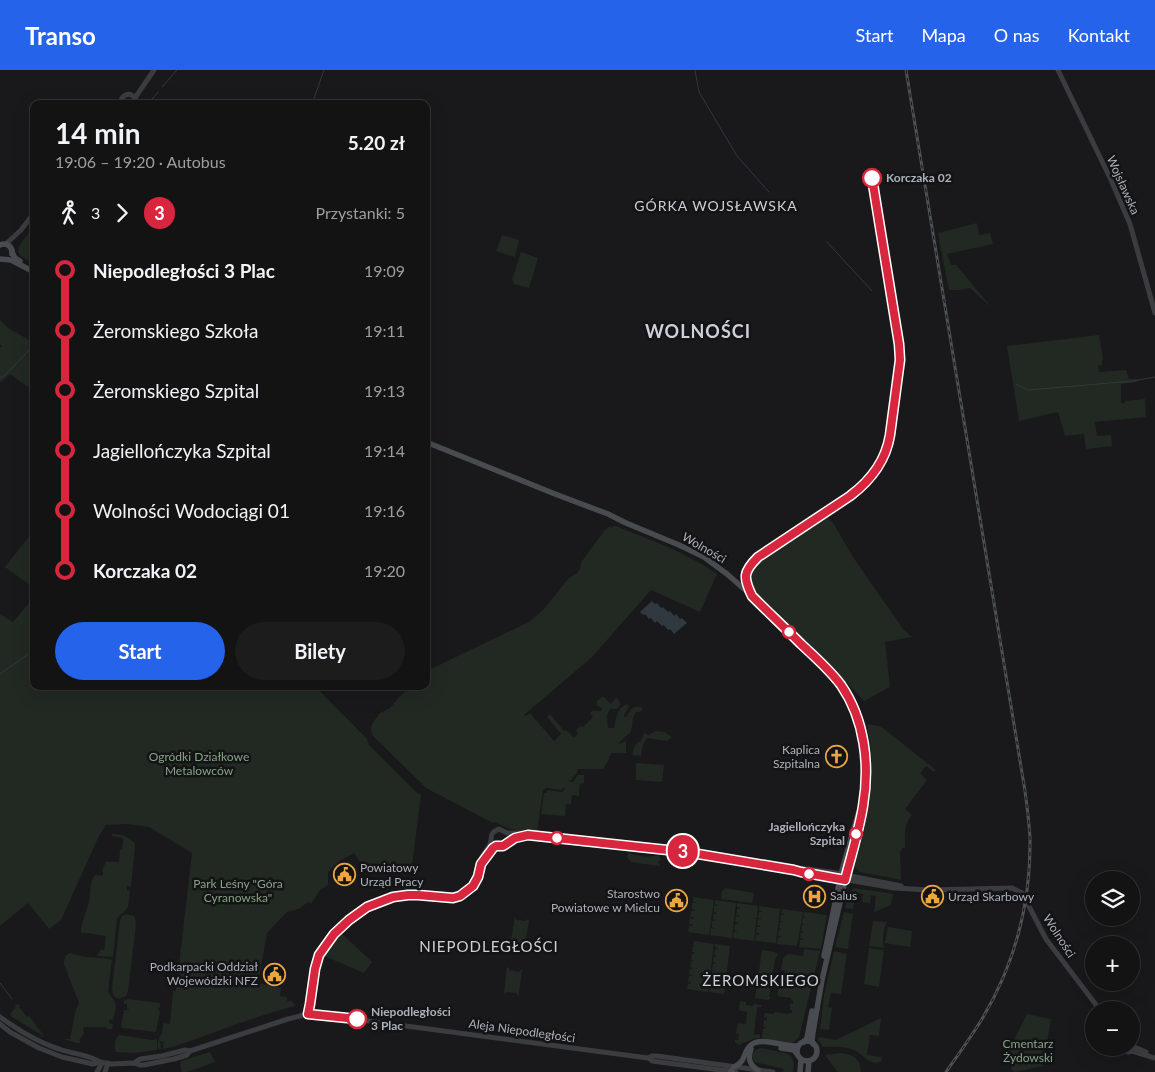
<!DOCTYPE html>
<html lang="pl">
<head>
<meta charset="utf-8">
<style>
  :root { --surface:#131314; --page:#1c1c1d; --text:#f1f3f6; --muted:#9d9ea0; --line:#323234; --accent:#2563eb }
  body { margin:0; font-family:Lato,sans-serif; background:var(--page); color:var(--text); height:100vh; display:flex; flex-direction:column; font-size:19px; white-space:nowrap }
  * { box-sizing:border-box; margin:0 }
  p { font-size:16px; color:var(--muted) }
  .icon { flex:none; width:28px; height:28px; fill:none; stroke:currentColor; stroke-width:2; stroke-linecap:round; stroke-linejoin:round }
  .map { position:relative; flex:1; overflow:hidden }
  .side { position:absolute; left:30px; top:30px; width:400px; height:590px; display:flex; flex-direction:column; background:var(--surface); border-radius:10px; box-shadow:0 5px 20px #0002,0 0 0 1px var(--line) }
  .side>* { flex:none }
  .badge { padding:0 10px; border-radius:16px; font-size:18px; line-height:32px }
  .buttons { position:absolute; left:1085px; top:801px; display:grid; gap:10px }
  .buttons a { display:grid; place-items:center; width:55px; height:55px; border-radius:50%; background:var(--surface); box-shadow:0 5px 20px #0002,0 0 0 1px var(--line); font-size:25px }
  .map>.badge { position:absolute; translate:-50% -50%; box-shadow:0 0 0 2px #fff }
  .legs { display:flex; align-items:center; gap:8px; height:55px; padding:0 25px; font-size:16px }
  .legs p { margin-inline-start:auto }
  .overview { display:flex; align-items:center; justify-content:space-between; height:85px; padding:0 25px }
  h1 { font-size:28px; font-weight:700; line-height:38px }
  .primary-button { display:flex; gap:10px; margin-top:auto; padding:10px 25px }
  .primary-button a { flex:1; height:58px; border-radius:30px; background:var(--accent); color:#fff; font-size:20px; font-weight:700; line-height:58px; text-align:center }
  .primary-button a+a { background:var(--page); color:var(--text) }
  ul { padding:0 25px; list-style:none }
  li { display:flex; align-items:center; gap:18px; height:60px; font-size:19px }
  li i { display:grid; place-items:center; width:8px; height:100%; margin:0 6px; background:currentColor }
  li i::after { content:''; width:12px; height:12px; margin:-6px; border:4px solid; border-radius:50%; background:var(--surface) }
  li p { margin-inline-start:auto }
  li:first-child i { background:linear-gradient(#0000 50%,currentColor 0) }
  li:last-child i { background:linear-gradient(currentColor 50%,#0000 0) }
  header { display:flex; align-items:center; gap:30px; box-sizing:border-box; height:70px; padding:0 25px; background:var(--accent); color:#fff }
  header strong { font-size:24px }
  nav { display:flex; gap:28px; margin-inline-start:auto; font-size:18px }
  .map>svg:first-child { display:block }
</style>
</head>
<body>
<header>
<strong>Transo</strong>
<nav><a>Start</a><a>Mapa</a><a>O nas</a><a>Kontakt</a></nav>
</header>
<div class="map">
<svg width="1155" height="1002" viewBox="0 0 1155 1002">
  <rect width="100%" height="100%" fill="#19191b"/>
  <g fill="#212922">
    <path d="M977 153 979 165 990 163 993 174 947 184 951 195H956L992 238 970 218 961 220H949L938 164V163Z"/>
    <path d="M30 161 34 164V195L21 186 18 182 19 176Z"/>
    <path d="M502 165 519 170 515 187 496 181Z"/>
    <path d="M521 182 538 188 529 218 514 214 512 210Z"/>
    <path d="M0 250 8 258 31 271 34 268V321L10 304 0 313V278L2 276 0 274Z"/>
    <path d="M1099 265 1103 288 1102 291V295L1098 296 1099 302 1126 300 1129 309H1136L1137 312 1121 314V333H1125V331L1145 329 1146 347 1095 352 1097 366 1111 365 1112 376 1086 379 1084 364 1065 366 1058 342 1019 351 1007 276Z"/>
    <path d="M825 447 828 448 831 451H832L853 487 903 559 912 567 885 572 890 617 864 631 832 597 751 519C746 506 748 501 758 491Z"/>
    <path d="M616 456C650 470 686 482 717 504L700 542 651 520 592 587 524 645 526 646 530 643 554 671 561 664 547 647 550 644 564 661 566 660 574 668 578 664 576 660 581 656 583 657 593 647 590 643C593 639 597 641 601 641L602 639 597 635V631L602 627H604L611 634 616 628 618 629 621 634 617 639H610L607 645 608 658H614C616 648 617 638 627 634L629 636C629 640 624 642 624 647H626L628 644 630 642 631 639 635 637H642V641L636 642 633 648 631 662 619 672V674L626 671V683H611L608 691 604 698 603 699H578L577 703 569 712H573L578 705H584V713L580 714 579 726 572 725 571 734H566L565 746 541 744 544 723H547V720L563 722 565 717 561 720 547 718 543 720 537 762 510 759 494 752 493 753 426 718 372 665 371 657 374 651 380 643 390 638 399 627 411 616H426V603L431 599 529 552 543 540 569 508 577 503 581 498 580 497 582 491 605 460 609 457Z"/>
    <path d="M34 460V518L5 497Z"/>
    <path d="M34 527V616H315L365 667 367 669 368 674 418 724H421L412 796V798L410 803 404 800V795L364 798 354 783 339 791 328 802V815L320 820 311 834 308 832 299 839 287 842 267 863 258 913 281 918 280 926 287 927V931H292L296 936C254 946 213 964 172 977L163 979 164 972 160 971 161 979H158V970L160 971 159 968 162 963 163 953 170 954 173 921H176L192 783 149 757 127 754 106 755 99 766 61 850 49 859 28 833 0 856V544L13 552Z"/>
    <path d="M868 654 879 656 884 659 936 700 934 702 926 696 920 703 927 710 905 739 912 745C907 750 905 758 905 763L906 764 905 765V778H902L900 782 901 810 860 802 854 797C855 785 861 775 863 764 871 726 876 695 867 657Z"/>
    <path d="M656 661 664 662 672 667 667 671 647 668 643 674 641 686 632 685C634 679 634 673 641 671L644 663 649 665Z"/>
    <path d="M636 693 664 695 662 712 636 710Z"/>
    <path d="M112 764C121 764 127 766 134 772L135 776 131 817 127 816V820L130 821 128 837H127C126 842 120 843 117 849L113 886 111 887 97 886 100 880H104L106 866 87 863H81C81 852 86 843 89 832 91 824 89 812 95 805L102 806 103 803 102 800 106 792 109 791V792H119L120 780H122L123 768 112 766Z"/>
    <path d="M628 783 645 787 659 785 661 791H658V793L660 794 659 796 631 792 627 787Z"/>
    <path d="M724 818 754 823 752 833 721 829 722 821H723Z"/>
    <path d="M854 818 893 824 891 835 874 842 876 826 871 825 870 833 862 832 863 824 856 823 853 839 845 838 849 823Z"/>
    <path d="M693 827 714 830 709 865 688 862 689 856H692L693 855 689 854 690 848 693 849 694 847H690L691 841H695V840L692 839V833H696V832H693Z"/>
    <path d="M715 830 736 833 732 868 710 865 711 858 715 859V858L712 857V851H715L716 850 713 849V844H716L717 843 714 842V836H717L718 835 715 834Z"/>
    <path d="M737 833 758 836 754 871 733 868 734 861 737 862V861L734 860 735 854H738V853L735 852 736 846 739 847V845H736L737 839H739L740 838 737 837Z"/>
    <path d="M759 836 780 839 776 873 755 871 756 864 759 865V863H756L757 857H760V856L757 855 758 849H761V848H758L759 842H762V841L759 840Z"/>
    <path d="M782 839 803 842 797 876 777 874 778 867 780 868 781 866H778L779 860H782L781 859 779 858 780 852H783V851H780L781 845H784V844L781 843Z"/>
    <path d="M804 842 827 845 821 879 799 877 800 870H803V869L800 868 801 863H803V861H801L802 855H804V854H802L803 848H805V847L803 846Z"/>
    <path d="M844 842 853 844 848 879 835 877Z"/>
    <path d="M127 844 131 845 135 847 136 855 128 921 126 926 119 929 113 926 112 918 120 851 122 846Z"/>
    <path d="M515 847 516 848V850L526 851 527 849 529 850 525 877 523 874 513 873 511 875 510 874Z"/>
    <path d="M873 851 887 852C883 860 882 870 884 878L869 876Z"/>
    <path d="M888 857 912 861 910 877 885 873Z"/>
    <path d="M340 862 372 892 364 903 322 885 330 873Z"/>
    <path d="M694 871 714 874 708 922 687 919 688 913 690 914 691 912H688L689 906H692V905L689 904 690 899H692L693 898 690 897 691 891H693V890H691L692 884H694V882H692L693 876H695V875H693Z"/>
    <path d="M715 874 730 876 724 924 709 922 710 916 712 917 713 915H710L711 909H713L714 908 711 907 712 901H715V900H712L713 894H716V893L713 892 714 886 716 887V885H714L715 879H717V878L715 877Z"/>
    <path d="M869 878 884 880 879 917 864 914Z"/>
    <path d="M804 879 820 881 799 967 795 971 791 973 762 968 763 959H765L766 957 763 956 764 950H767V948L764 947 765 943 774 944 775 942 789 944V943H792V940H790V933L793 934V931L791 930V928L777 926 780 912H783V910L780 909 781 903H784L785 901 781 900 783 888 788 884 803 886Z"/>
    <path d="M762 880 774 882 778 884 775 890 769 927 771 928 768 930 755 928Z"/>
    <path d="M834 881 847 884 841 924 831 923 828 937 832 938 829 960 820 959 824 925Z"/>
    <path d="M71 883C82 888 97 887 109 889L112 890 108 921C110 926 113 928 115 932 117 937 114 945 113 950H109V953L113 954 112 959H107V957H85L83 958 84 964 79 970 81 973H77L63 969H70L75 943 79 933 64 894C64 888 65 885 71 883Z"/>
    <path d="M507 897 509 898V900L519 902 521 899H522L519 924 518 926 517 923 506 922 505 924 504 923Z"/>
    <path d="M128 929 160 933V937L158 938V940L160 941 156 961 155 962 122 958 121 957 124 940H129V939H127V934H124V931Z"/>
    <path d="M740 931 746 932V935L753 936 754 934 761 935V937H757L754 964 760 965V968L753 969 739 975 735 972V970H738L739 964H736L738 953 746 954 747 942 739 940Z"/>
    <path d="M16 934 21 935 19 937 27 947 29 946 45 967 12 947 10 944 16 937 15 935Z"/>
    <path d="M1027 944 1051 949 1043 996 1015 1002 1012 1000 1007 984Z"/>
    <path d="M881 948 879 966 870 965 867 985 881 987 882 991C869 998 863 982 851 979 842 976 832 977 823 977L818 970 819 967 836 970Z"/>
    <path d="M119 965 152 970 157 969V980L134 983 116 982C114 977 114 969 119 965Z"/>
    <path d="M761 978 786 983 791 986 794 993 793 1002H783L784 999 754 992C751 986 751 981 761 978Z"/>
    <path d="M210 982 215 992 187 1002H182L180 995 181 991Z"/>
    <path d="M840 983C853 984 860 988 861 1002H838L825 985Z"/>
  </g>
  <path fill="#2f393f" d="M652 531 655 534 657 533 661 538 663 537 668 542 670 541 674 546 676 544 680 549 682 548 687 553 674 564 670 559 668 560 664 555 662 556 657 551 655 553 651 548 649 549 645 544 643 545 640 542Z"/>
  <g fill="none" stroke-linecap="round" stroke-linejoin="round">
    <g stroke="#2f393f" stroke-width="1">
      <path d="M695 0 699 22 737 86 769 122"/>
      <path d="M162 17 177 0"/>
      <path d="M148 34 158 22"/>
      <path d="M312 34 324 0"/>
      <path d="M827 172 872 221"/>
      <path d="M0 308 5 305 34 275"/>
      <path d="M1016 314 1028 320 1133 311 1155 307"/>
      <path d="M0 604 34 580"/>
      <path d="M0 913 12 929"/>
    </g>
    <g stroke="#3a3c40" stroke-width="5">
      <path d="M1058 0 1111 110 1130 154 1155 243"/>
      <path d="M135 28 154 0"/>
      <path d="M120 34 122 28C126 23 131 23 135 28L137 34"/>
      <path d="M6 174 21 160 34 143"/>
      <path d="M491 771C500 783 505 774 512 769 515 767 521 767 525 766"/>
      <path d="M481 794 490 780 496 776"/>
      <path d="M794 799 798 798 831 802 901 816"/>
      <path d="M308 944C313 925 312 906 318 887 321 880 326 874 330 868 351 843 382 824 416 825 436 825 449 834 467 821 482 811 477 800 482 787 484 782 488 779 490 774 493 766 488 764 499 759L507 763H521L528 765 686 782 794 799 801 802 894 818 929 820 1012 818 1022 823 1046 869 1100 940"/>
      <path d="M0 947C18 960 37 972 59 979 72 984 88 984 100 992"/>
      <path d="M0 954 10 962 39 978 62 987 93 994 100 992 111 994 134 993 140 995H144L174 989 187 985 190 981 288 949 308 944H315L648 988 652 986H657L773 1002"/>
      <path d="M1131 973 1134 977 1146 982"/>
      <path d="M1125 978 1128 982 1132 981 1155 988"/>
      <path d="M649 988 652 991 736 1002"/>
      <path d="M134 993 140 989 162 986 185 980 190 981"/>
      <path d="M97 1002 102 993"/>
      <path d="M105 1002 108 993"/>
    </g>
    <g stroke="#484b50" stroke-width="5.5">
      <path d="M0 175C7 172 13 177 12 184"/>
      <path d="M12 182 15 188 20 191"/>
      <path d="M0 189 11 190 34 202"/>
      <path d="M426 372 555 424 608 444 626 453 679 475 704 487 727 504 752 526 821 592 842 617 853 637 858 649 864 674 866 700 863 734 822 910 813 962 812 970 813 974"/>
      <path d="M824 886 841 804 858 744"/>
      <circle cx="807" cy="981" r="10"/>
      <path d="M804 972 807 968 812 941"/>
      <path d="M781 978 794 980 797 984"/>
      <path d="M751 979C747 989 750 995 758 1000"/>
      <path d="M734 997C747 991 742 983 751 975 761 966 785 977 798 976"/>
      <path d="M731 1001 732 1002"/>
      <path d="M800 1002 801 990"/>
      <path d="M808 1002 809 991"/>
    </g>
    <defs>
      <path id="rail" d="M906 0 1025 721C1027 736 1029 751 1030 767 1031 831 1015 894 982 949 971 967 958 985 946 1002"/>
    </defs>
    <use href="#rail" stroke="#4d5055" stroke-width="3"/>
    <use href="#rail" stroke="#141416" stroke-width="1" stroke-dasharray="4" stroke-linecap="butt"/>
  </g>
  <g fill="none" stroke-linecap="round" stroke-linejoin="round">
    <defs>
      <path id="line-1" d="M357 949 308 944 310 934 315 899 319 885 334 864 349 850 367 837 393 827 408 825H418L453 828 460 826 473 816 478 807 481 794 493 778 496 776H503L515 768 528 765 686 782 794 800 801 802 845 810C851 786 859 761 863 736 870 695 865 650 841 615 830 600 815 587 801 574 785 558 768 542 752 526 743 507 743 502 758 487L850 426C870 411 886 390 890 365L900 290 899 274 872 108"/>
    </defs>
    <use href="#line-1" stroke="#fff" stroke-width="11"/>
    <use href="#line-1" stroke="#d7263d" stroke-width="8"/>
  </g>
  <defs>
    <symbol id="church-ring" viewBox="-11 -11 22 22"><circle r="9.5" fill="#141416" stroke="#eba641" stroke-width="1.5"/><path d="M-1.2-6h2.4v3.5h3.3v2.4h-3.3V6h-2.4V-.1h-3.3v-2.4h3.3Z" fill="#eba641"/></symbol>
    <symbol id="civic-ring" viewBox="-11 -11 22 22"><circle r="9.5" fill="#141416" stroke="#eba641" stroke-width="1.5"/><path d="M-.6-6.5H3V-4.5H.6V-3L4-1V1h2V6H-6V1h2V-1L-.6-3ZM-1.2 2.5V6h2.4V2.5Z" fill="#eba641"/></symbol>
    <symbol id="hospital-ring" viewBox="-11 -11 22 22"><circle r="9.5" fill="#141416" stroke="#eba641" stroke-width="1.5"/><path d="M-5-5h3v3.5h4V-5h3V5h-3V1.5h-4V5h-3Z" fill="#eba641"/></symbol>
  </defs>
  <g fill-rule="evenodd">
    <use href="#church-ring" x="824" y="674" width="25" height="25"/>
    <use href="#civic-ring" x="332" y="792" width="25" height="25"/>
    <use href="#hospital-ring" x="802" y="814" width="25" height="25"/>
    <use href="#civic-ring" x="920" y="814" width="25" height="25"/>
    <use href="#civic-ring" x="664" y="818" width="25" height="25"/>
    <use href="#civic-ring" x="262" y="892" width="25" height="25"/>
  </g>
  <g fill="#fff" stroke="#d7263d" stroke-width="2.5">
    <circle cx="872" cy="108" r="9"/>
    <circle cx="789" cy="562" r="6"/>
    <circle cx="856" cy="764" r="6"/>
    <circle cx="557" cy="768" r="6"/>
    <circle cx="809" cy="804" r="6"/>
    <circle cx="357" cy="949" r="9"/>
  </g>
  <g text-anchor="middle" stroke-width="5" stroke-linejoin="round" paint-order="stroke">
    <g font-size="12" font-weight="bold" fill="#acb1ba" stroke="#141416" text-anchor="start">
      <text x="886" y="112">Korczaka 02</text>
      <text x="845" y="761" text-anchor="end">Jagiellończyka<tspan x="845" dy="14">Szpital</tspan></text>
      <text x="371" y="946">Niepodległości<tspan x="371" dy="14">3 Plac</tspan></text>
    </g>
    <g font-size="12" fill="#acb1ba" stroke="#141416">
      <text transform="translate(1123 115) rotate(66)" y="4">Wojsławska</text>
      <text transform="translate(704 478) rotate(30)" y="4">Wolności</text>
      <text transform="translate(1059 866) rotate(57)" y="4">Wolności</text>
      <text transform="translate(522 961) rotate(8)" y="4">Aleja Niepodległości</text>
    </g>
    <g font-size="12" fill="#acb1ba" stroke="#141416" text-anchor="end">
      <text x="820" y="684">Kaplica<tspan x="820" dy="14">Szpitalna</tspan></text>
      <text x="360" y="802" text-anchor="start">Powiatowy<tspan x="360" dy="14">Urząd Pracy</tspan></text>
      <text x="660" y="828">Starostwo<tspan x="660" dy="14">Powiatowe w Mielcu</tspan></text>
      <text x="830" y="830" text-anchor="start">Salus</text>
      <text x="948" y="831" text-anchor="start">Urząd Skarbowy</text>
      <text x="258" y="901">Podkarpacki Oddział<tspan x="258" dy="14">Wojewódzki NFZ</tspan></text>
    </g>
    <g font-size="12" fill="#84a484" stroke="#141416">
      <text x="199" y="691">Ogródki Działkowe<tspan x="199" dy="14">Metalowców</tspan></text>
      <text x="238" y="818">Park Leśny "Góra<tspan x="238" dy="14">Cyranowska"</tspan></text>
      <text x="1028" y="978">Cmentarz<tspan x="1028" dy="14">Żydowski</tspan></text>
    </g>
    <g font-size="14" letter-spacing="1" fill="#cdd0d6" stroke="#141416">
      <text x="716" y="141">GÓRKA WOJSŁAWSKA</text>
    </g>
    <g font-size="15" letter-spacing="1" fill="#cdd0d6" stroke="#141416">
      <text x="489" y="882">NIEPODLEGŁOŚCI</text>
      <text x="761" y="916">ŻEROMSKIEGO</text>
    </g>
    <g font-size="18" font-weight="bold" letter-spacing="1" fill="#cdd0d6" stroke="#141416">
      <text x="698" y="268">WOLNOŚCI</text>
    </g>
  </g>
</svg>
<div class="buttons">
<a><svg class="icon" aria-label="layers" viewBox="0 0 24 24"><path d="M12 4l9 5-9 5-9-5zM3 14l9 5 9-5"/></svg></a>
<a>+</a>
<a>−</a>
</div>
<b class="badge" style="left:683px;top:781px;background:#d7263d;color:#fff">3</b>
<section class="side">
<div class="overview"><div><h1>14 min</h1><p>19:06 – 19:20 · Autobus</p></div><b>5.20 zł</b></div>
<div class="legs"><svg class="icon" aria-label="walk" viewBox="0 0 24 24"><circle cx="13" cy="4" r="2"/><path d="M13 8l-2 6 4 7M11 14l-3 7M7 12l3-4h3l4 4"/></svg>3<svg class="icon" aria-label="forward" viewBox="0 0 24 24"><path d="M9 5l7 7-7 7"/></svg><b class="badge" style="background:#d7263d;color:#fff">3</b><p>Przystanki: 5</p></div>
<ul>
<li><i style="color:#d7263d"></i><b>Niepodległości 3 Plac</b><p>19:09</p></li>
<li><i style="color:#d7263d"></i><span>Żeromskiego Szkoła</span><p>19:11</p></li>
<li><i style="color:#d7263d"></i><span>Żeromskiego Szpital</span><p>19:13</p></li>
<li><i style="color:#d7263d"></i><span>Jagiellończyka Szpital</span><p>19:14</p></li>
<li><i style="color:#d7263d"></i><span>Wolności Wodociągi 01</span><p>19:16</p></li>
<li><i style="color:#d7263d"></i><b>Korczaka 02</b><p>19:20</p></li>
</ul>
<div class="primary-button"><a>Start</a><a>Bilety</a></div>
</section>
</div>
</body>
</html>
